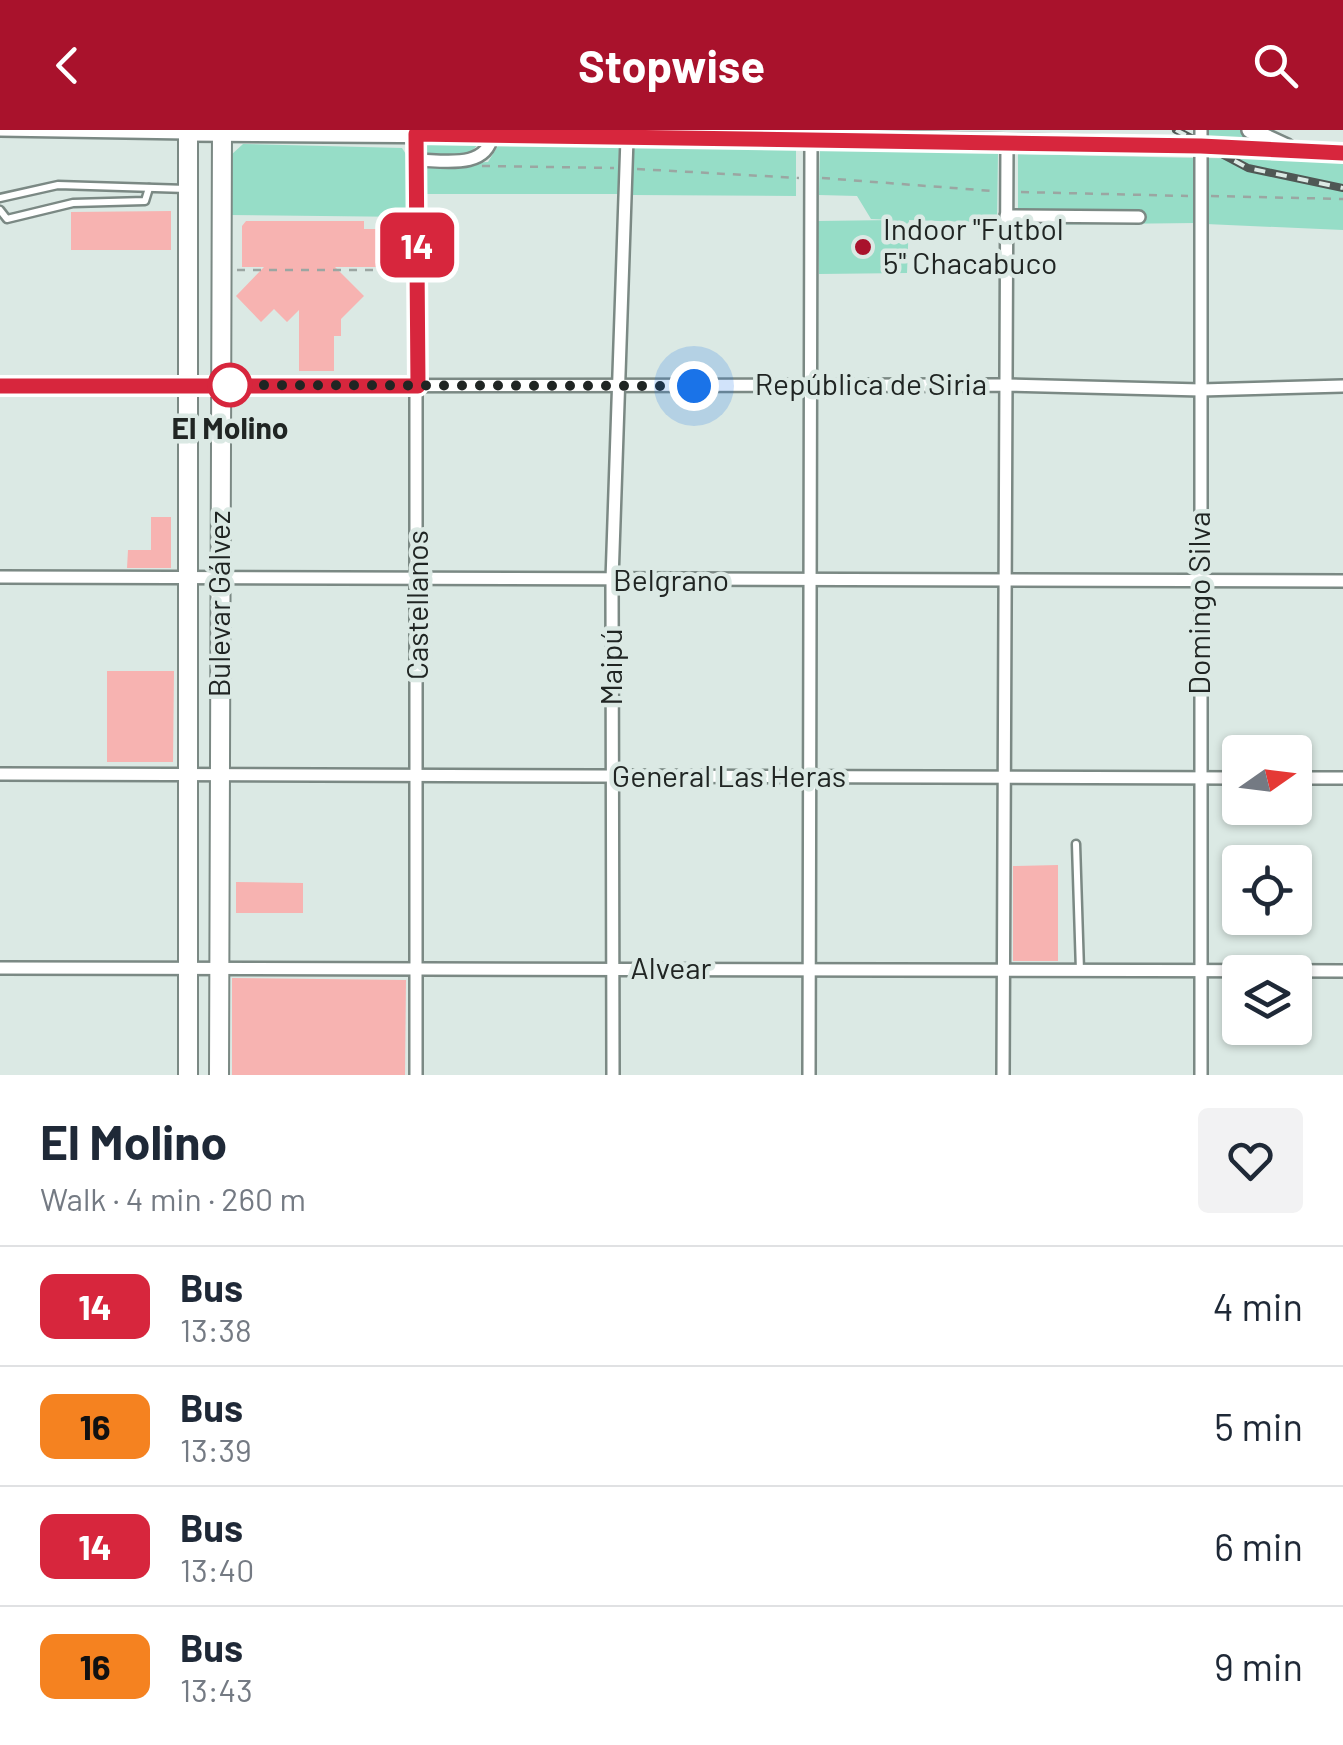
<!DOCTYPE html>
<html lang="en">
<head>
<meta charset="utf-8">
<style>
  :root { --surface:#fff; --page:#f2f2f3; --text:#1f2937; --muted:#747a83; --line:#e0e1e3; --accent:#a9122c }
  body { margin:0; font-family:Barlow,sans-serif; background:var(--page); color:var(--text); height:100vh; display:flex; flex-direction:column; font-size:38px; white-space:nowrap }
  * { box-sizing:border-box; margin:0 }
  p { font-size:32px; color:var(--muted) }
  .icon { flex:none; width:55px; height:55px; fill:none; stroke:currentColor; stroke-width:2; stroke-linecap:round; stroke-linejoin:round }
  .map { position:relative; height:945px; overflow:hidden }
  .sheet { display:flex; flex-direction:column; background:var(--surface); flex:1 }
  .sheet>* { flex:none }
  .badge { padding:0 20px; border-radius:15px; font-size:35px; line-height:65px }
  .needle { width:65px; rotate:76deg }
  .buttons { position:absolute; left:1222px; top:605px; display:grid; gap:20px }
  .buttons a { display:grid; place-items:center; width:90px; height:90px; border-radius:10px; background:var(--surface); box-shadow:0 2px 8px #0004; font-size:50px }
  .you { position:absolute; width:50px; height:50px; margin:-25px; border:8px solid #fff; border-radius:50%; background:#1a73e8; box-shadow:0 0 0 15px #1a73e833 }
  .map>.badge { position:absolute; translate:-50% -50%; box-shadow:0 0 0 5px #fff }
  .round { display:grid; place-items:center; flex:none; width:105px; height:105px; border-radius:10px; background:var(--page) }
  .summary { display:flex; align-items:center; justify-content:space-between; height:170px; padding:0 40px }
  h1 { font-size:48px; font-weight:700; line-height:75px }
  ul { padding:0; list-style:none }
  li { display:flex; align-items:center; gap:30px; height:120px; padding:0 40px; border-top:2px solid var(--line) }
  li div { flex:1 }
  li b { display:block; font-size:38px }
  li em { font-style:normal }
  li .badge { min-width:110px; font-weight:700; text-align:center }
  header { display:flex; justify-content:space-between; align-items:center; height:130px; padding:0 40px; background:var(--accent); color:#fff; font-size:45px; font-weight:700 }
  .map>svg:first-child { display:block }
</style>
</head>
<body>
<header><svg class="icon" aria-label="back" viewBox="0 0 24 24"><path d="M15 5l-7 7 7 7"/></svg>Stopwise<svg class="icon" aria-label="search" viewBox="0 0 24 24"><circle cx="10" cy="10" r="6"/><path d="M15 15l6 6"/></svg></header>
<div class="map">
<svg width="1343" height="945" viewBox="0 0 1343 945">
  <rect width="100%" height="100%" fill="#dbe9e4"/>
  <g fill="#96ddc7">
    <path d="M1205 0H1241L1275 18 1205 16Z"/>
    <path d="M420 10H483L466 26H420Z"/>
    <path d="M501 11 619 14 618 64H420V35L488 32Z"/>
    <path d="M243 14 402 18 411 32 412 87 230 85V26Z"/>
    <path d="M633 15 796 18V66L632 65Z"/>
    <path d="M820 19 998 23 997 93 909 90 907 143 819 144 817 91 895 90 871 89 857 66 819 65Z"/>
    <path d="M1018 24 1196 28V93L1018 95Z"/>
    <path d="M1205 28 1343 30V100L1206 94Z"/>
  </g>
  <g fill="#f7b3b1">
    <path d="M171 81V120H71V82Z"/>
    <path d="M246 91H364V99H407V137H335L364 166 341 189V206H334V241H299V180L287 192 274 179 261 192 236 166 264 137H242V96Z"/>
    <path d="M151 387H171V438H127L128 420H151Z"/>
    <path d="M107 541H174L173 632H107Z"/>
    <path d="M1058 735V831H1013V736Z"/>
    <path d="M236 752 303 753V783H236Z"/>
    <path d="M232 848 406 850 405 945H232Z"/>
  </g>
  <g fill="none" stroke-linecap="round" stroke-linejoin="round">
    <defs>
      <g id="service">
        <path d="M0 68 58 55 187 59"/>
        <path d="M0 80 7 89 73 73 145 71 149 58"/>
        <path d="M1076 714 1080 841"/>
      </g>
      <g id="minor">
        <path d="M0 0 188 3"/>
        <path d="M416 30C442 30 486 40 492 6"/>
        <path d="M1006 86 1139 87"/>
        <path d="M0 256 1004 255 1201 260 1343 256"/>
        <path d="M0 447 1343 451"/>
        <path d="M0 644 1240 648"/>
        <path d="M1295 648H1343"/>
        <path d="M0 838 1343 841"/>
        <path d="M416 945V5"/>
        <path d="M613 945 612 450 627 8"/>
        <path d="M809 945 811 9"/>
        <path d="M1003 945 1007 14"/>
        <path d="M1201 945V0"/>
      </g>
      <g id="tertiary">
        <path d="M1250 0 1287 17"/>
        <path d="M188 3 769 7 1201 16 1343 23"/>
      </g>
      <g id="primary">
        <path d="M188 0V945"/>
        <path d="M219 945 222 0"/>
      </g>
    </defs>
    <use href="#service" stroke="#7b8984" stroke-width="11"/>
    <use href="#minor" stroke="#7b8984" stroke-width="16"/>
    <use href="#tertiary" stroke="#7b8984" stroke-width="20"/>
    <use href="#primary" stroke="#7b8984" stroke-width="22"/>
    <g stroke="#9ba6a2" stroke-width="2.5" stroke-dasharray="8 8" stroke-linecap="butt">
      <path d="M482 36 614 38"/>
      <path d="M637 39 799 48"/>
      <path d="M822 48 993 61"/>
      <path d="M1021 62 1188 66"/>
      <path d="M1211 66 1343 69"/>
      <path d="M237 140H404"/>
    </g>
    <use href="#service" stroke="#fff" stroke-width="6"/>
    <use href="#minor" stroke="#fff" stroke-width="11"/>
    <use href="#tertiary" stroke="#fff" stroke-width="15"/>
    <use href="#primary" stroke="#fff" stroke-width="18"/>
    <defs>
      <path id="rail" d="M1176 0 1248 38 1343 58"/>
    </defs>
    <use href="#rail" stroke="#4f5754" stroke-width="8"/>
    <use href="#rail" stroke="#dbe9e4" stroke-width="4" stroke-dasharray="11" stroke-linecap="butt"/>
  </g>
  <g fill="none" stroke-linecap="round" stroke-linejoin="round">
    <defs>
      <path id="line" d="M0 256H418L416 4 1201 16 1343 23"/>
    </defs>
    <use href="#line" stroke="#fff" stroke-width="22"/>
    <use href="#line" stroke="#d7263d" stroke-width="15"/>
    <path stroke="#202523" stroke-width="10" stroke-dasharray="0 18" d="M230 255H220L694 256"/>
  </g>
  <circle fill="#a9122c" stroke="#dbe9e4" stroke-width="4" cx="863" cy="117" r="10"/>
  <circle fill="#fff" stroke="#d7263d" stroke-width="5" cx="230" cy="255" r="20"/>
  <g text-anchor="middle" stroke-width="9" stroke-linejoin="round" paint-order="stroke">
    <g font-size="30" fill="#202523" stroke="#dbe9e4" text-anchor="start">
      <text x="883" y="110">Indoor "Futbol<tspan x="883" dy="34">5" Chacabuco</tspan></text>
    </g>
    <g font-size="30" fill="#202523" stroke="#dbe9e4">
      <text x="871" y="265">República de Siria</text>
      <text x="671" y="461">Belgrano</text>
      <text transform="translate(1200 473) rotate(-90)" y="10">Domingo Silva</text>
      <text transform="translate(220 474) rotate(-90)" y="10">Bulevar Gálvez</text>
      <text transform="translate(418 475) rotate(-90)" y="10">Castellanos</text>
      <text transform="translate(612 537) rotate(-90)" y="10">Maipú</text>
      <text x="729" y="657">General Las Heras</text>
      <text x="671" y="849">Alvear</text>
    </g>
    <g font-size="30" font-weight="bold" fill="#202523" stroke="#dbe9e4">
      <text x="230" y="309">El Molino</text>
    </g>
  </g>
</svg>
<div class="buttons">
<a><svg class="needle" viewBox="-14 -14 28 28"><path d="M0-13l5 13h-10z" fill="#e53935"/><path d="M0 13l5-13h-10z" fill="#747a83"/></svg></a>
<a><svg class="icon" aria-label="locate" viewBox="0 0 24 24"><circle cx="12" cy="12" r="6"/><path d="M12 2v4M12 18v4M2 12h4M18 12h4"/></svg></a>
<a><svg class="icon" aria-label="layers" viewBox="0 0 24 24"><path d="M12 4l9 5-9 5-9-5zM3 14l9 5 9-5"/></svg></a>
</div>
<div class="you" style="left:694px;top:256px"></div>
<b class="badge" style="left:417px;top:115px;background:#d7263d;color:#fff">14</b>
</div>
<section class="sheet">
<div class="summary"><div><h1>El Molino</h1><p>Walk · 4 min · 260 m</p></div><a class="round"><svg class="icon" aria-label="heart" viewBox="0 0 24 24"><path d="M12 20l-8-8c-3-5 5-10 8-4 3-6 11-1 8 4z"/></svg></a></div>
<ul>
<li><span class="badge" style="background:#d7263d;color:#fff">14</span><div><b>Bus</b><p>13:38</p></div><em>4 min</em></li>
<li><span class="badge" style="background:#f58220;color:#111">16</span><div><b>Bus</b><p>13:39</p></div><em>5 min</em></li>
<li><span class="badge" style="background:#d7263d;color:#fff">14</span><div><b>Bus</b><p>13:40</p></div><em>6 min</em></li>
<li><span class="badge" style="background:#f58220;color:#111">16</span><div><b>Bus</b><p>13:43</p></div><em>9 min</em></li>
</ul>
</section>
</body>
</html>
